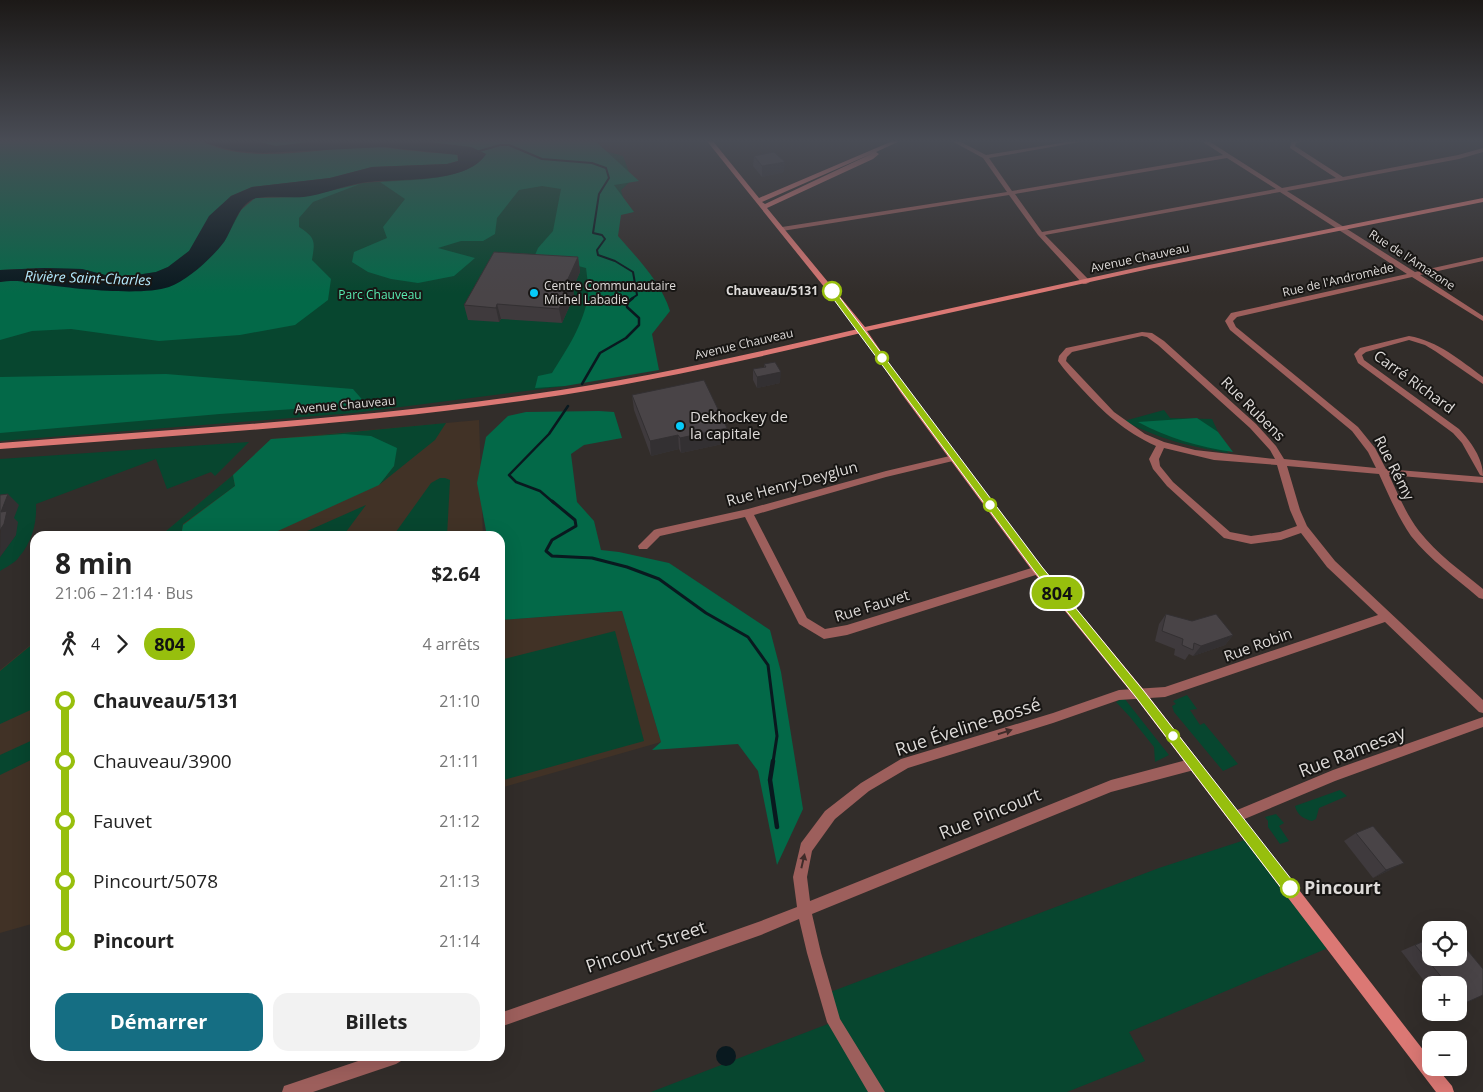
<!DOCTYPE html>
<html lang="fr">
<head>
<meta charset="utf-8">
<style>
  :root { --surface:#fff; --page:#f2f2f2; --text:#222; --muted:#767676; --accent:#156e83 }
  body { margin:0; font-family:"Open Sans",sans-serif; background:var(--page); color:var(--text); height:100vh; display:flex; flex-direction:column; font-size:19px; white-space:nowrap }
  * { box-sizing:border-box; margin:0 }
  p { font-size:16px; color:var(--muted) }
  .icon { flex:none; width:28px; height:28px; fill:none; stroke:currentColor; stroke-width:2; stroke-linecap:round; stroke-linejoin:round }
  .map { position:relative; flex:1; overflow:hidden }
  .side { position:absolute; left:30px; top:531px; width:475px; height:530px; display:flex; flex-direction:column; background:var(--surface); border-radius:15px; box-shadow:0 5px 20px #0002 }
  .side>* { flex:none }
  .badge { padding:0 10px; border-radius:16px; font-size:18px; line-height:32px }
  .controls { position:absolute; left:1422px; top:921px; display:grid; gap:10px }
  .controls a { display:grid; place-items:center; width:45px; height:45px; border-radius:10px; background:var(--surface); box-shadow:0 5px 20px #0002; font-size:25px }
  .map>.badge { position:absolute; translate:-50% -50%; box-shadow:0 0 0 2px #fff }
  .legs { display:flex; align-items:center; gap:8px; height:55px; padding:0 25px; font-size:16px }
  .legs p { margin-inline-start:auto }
  .summary { display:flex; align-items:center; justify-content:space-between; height:85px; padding:0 25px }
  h1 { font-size:28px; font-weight:700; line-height:38px }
  .action { display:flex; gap:10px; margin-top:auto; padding:10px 25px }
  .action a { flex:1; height:58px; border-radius:15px; background:var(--accent); color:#fff; font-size:20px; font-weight:700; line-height:58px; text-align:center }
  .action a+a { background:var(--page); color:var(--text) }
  ul { padding:0 25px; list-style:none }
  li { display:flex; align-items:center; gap:18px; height:60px; font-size:19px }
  li i { display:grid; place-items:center; width:8px; height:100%; margin:0 6px; background:currentColor }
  li i::after { content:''; width:12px; height:12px; margin:-6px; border:4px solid; border-radius:50%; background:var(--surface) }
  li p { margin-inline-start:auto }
  li:first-child i { background:linear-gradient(#0000 50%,currentColor 0) }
  li:last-child i { background:linear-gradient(currentColor 50%,#0000 0) }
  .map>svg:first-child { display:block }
</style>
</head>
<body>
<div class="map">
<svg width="1483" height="1092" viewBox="0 0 1483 1092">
  <rect width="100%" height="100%" fill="#322d2a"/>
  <g fill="#413226">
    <path d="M479 420 483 536H160L233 475 271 439Z"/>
    <path d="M622 611 661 742 500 788V620Z"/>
    <path d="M35 641V923L0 933V670Z"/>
  </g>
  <g fill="#07462f">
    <path d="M411 140H595L605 151 623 156 632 180 621 190 625 204 620 212 615 261 565 386 354 413 0 441V282L17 279 303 197 363 183 414 179 456 173 486 154Z"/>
    <path d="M1164 410 1170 418 1212 419 1228 453C1187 446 1160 439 1124 421Z"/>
    <path d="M446 423 435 440 379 485 394 466 344 434 310 436Z"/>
    <path d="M249 442 215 476 211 472 167 489 156 459 36 504C37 523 32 542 19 557 15 563 6 567 0 571V557L16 535 0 508V459Z"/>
    <path d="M233 475 235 486 183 524 181 536H160Z"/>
    <path d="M440 478H445L450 480 447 536H393L431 483Z"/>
    <path d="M366 505 343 536H296Z"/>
    <path d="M615 631 644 741 500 781V660Z"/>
    <path d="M35 642V708L0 724V671Z"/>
    <path d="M1187 695 1197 709 1190 710 1200 725 1204 723 1238 764 1223 771 1174 712 1172 706 1176 704 1173 701Z"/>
    <path d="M1124 698 1169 755 1155 762 1154 747 1130 717 1116 702Z"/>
    <path d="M35 739V758L0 775V755Z"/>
    <path d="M1340 790 1347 796 1319 808 1316 819 1312 821C1304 819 1297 815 1295 806Z"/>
    <path d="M1276 814 1284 823 1279 826 1289 841 1280 844 1268 827V821L1265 817Z"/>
    <path d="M1251 838 1335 945 1129 1032 1145 1061 1067 1092H651L833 1022 825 994 1159 868Z"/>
  </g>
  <g fill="#036948">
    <path d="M0 140H201C245 166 318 148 366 147 383 146 399 150 416 151 429 153 444 153 457 154L458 161 447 164 372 167 330 178 252 187 231 196 189 251 168 267 156 272 117 278 82 269 44 268 0 270Z"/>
    <path d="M251 140H328L276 146Z"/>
    <path d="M411 140H594L639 181 614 185 634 212 621 215 618 236C638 259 661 282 670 311L652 334 659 370 565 386 535 388 538 376 552 373C567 349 584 324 588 295 589 287 587 277 586 268L535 255 538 248 553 231 561 189 542 186 519 190 497 218 495 234 483 241H461L438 248 475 258 454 276 418 283 391 279 368 272 352 262 354 252 387 238 383 227 405 199 380 182C409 180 469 181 486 154L471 147Z"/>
    <path d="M360 184 313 202 299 218V227C316 238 315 241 312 260L331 279 328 300 295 325 240 335 159 341 71 329 32 331 0 340V282L17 279 48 285 140 291 224 242 241 210 255 198 303 197Z"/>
    <path d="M166 374 353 389 366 404 220 414 0 433V377Z"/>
    <path d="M599 411 614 412 622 438 584 445 571 454 577 502 594 521 601 550 619 552 669 563 770 630 781 672 803 809 777 865 758 771 738 744 652 750 661 742 622 611 500 620V536H487L477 483 486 437 508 416 526 412Z"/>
    <path d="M1197 418 1218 432 1233 452C1199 447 1168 438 1138 422Z"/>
    <path d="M344 434 371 436 397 448 394 466 379 485 269 535 271 533 260 536H181L183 525 235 486 233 475 271 439Z"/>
  </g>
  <g fill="#09191f">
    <path d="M201 140H251L276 146 328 140H411L471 147 486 154C466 186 395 177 361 183 342 186 322 195 303 197 287 198 272 195 257 198 239 201 233 229 224 242 213 257 187 281 169 287 143 296 77 289 48 285 30 283 19 279 0 282V270L44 268 82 269 117 278 156 272 168 267 189 251 209 216 231 196 252 187 330 178 372 167 447 164 458 161V155L385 147 262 153 236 151 208 144Z"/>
    <circle cx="726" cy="1056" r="10"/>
  </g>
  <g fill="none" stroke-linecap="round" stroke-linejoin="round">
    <path stroke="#09191f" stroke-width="2" d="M476 152 500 145H509L542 159 592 163 606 168 609 178 599 194 593 233 602 235 605 239 597 250 598 255 615 261 633 272 637 295 631 299"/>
    <g stroke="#09191f" stroke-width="2.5">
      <path d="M582 384 600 353 626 338 639 325V318L627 307V303L633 298"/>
      <path d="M554 503 540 491 516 482 509 475 549 434 568 406"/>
    </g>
    <path stroke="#09191f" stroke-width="3" d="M552 501 575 520 576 526 552 540 546 551 552 556 592 558 627 567 659 579 706 613 748 637 768 665 777 736 773 762"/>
    <path stroke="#09191f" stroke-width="4.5" d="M773 761 770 780 777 827"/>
    <g fill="#9d5f5c" fill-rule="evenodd">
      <path d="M950 140H957L986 155 1079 140H1091L989 158 1012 191 1223 155 1200 140H1207L1282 188 1336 178 1290 148 1291 142 1297 140H1309L1296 143 1295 146 1343 177 1458 155 1483 148V152L1459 159 1287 191 1415 272 1483 257V261L1420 275 1483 316V321L1412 277 1237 317 1233 321 1236 327 1358 427 1375 448 1386 469 1483 477V483L1389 475C1398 494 1406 514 1419 531 1437 554 1461 571 1483 589V599L1479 598C1456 578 1430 560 1411 536 1398 517 1389 496 1379 474L1287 466 1300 510 1307 526 1335 561 1483 700V713L1479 712 1385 622 1165 697 1119 700 1053 723 908 768 869 791 835 819 812 851 807 877 810 901 1111 780 1194 758 1198 760 1200 764 1198 768 1194 770 1111 792 812 914 821 953 840 1019 885 1092H868L827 1022 807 953 799 919 761 935 500 1027V1013L761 921 797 907 793 877 801 843 825 811 861 783 901 759 1053 713 1119 690 1165 687 1378 615 1327 567 1301 533 1281 540 1251 544 1224 538 1167 486 1153 469 1149 459 1156 446C1124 431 1104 413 1081 388 1073 379 1065 371 1058 361L1059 356 1066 348 1142 332 1152 333 1164 341 1256 424 1276 446 1284 459 1376 468 1368 452 1352 431 1230 330 1225 321 1231 313 1407 274 1280 192 1045 235 1089 280 1090 282 1086 284H1083L1038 235 1009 195 782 231 779 229 782 227 1007 192 983 158ZM1227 158 1276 189 1042 232 1015 194ZM1142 336 1147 337 1158 345 1250 428 1270 450 1275 459 1195 450 1164 442 1145 434 1114 412 1066 361 1067 357 1072 352ZM1164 448 1214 460 1277 465 1290 510 1297 526 1280 532 1251 536 1230 532 1173 482 1160 466 1159 459Z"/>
      <path d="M1409 336C1438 341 1460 360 1483 377V384L1435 351 1425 345 1409 340 1366 352 1362 355 1364 360 1459 429C1471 442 1483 458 1483 476L1480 475 1462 443 1453 433 1358 363 1354 354 1360 348Z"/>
      <path d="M954 455 959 458 957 460 886 477 754 515 807 618 825 629 847 625 1038 566 1042 567 1043 570 1042 573 847 635 824 639 799 624 745 517 660 536 647 549H639L638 546 654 530 657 529 748 509 886 471Z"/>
      <path d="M1483 717V727L1335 781 1235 823 1230 821 1229 817 1230 813 1333 770Z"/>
      <path d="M373 1056H403L401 1061 396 1064 313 1092H282L284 1086 290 1084Z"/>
    </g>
    <path fill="#db7874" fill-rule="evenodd" d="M706 140H712L759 198 895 140H902L876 152 879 154 873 159 767 208 865 327 1149 265 1483 198V202L1149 269 867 331 907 389 1042 567 1143 689 1431 1060V1068H1437L1452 1086 1454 1092H1436L1135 697 1034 573 901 393 861 333C753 359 645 383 535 399 358 425 178 435 0 449V443C178 429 356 419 533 394 643 379 750 354 858 329ZM873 153 765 204 762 202Z"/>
  </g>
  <g fill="#3f3a3d">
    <path d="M754 156 784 172 762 177 753 166Z"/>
    <path d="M578 257 580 272 573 288 574 296 562 323 501 319 499 322 468 320 464 305Z"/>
    <path d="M764 364 780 383 757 388 753 380V369L764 367Z"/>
    <path d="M632 395 727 428V443L681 453 679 449 651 456 634 410Z"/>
    <path d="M1166 614 1233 635 1225 645 1193 656 1189 654 1185 660 1174 655 1175 649 1155 641 1159 624Z"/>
    <path d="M1356 833 1390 870 1373 878 1344 841Z"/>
    <path d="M1431 938V958H1459V940L1483 969V995L1459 1006V985H1431V990L1401 951Z"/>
  </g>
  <g fill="#333032">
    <path d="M785 162 784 172 762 177V166Z"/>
    <path d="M578 257 580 272 573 288 574 296 562 323 559 309 567 281Z"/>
    <path d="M497 304 501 319 499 322 496 308Z"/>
    <path d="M781 372 780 383 757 388V377Z"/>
    <path d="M727 428V443L681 453 680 438Z"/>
    <path d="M678 435 679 449 651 456 650 441Z"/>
    <path d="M8 494 19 505 14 518 18 522 16 535 0 557 1 512Z"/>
    <path d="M1233 635 1225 645 1193 656 1201 646Z"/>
    <path d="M1404 863 1390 870 1373 878 1386 870Z"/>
  </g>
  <g fill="#494447" stroke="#333032">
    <path d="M774 152 785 162 762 166 754 156Z"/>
    <path d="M494 252 578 257 567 281H571L559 309 497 304 496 308 464 305Z"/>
    <path d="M775 362 781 372 757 377 753 369 766 367 764 364Z"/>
    <path d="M704 380 727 428 680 438 678 435 650 441 632 395Z"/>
    <path d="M8 494 1 512 7 511 4 524 0 530V495Z"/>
    <path d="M1166 614 1192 621 1216 614 1233 635 1201 646 1194 643 1193 650 1182 645 1183 639 1162 631Z"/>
    <path d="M1373 826 1404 863 1386 870 1356 833Z"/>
    <path d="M1431 938V958H1459V940L1483 969V995L1463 1004 1459 999V985H1448L1415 945Z"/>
  </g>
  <defs><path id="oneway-solid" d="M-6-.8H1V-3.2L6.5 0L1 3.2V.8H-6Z" transform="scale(1.25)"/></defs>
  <g fill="#402c2a">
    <use href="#oneway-solid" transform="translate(1005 732) rotate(-17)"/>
    <use href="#oneway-solid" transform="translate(803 861) rotate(-77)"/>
  </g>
  <linearGradient id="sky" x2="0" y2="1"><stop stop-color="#1c1917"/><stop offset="0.48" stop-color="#494c55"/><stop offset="1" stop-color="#494c55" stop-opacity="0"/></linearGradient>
  <rect width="1483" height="293" fill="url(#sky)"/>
  <path fill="#97bf0d" stroke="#fff" d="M829 290H834L1042 567 1143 690 1295 884 1297 888 1295 893 1290 895 1285 893 1135 696 1035 572 829 293Z"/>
  <g fill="#fff" stroke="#97bf0d" stroke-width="2.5">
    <circle cx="832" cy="291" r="9"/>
    <circle cx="882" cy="358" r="6"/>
    <circle cx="990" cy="505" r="6"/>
    <circle cx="1173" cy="736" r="6"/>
    <circle cx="1290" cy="888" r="9"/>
  </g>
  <g fill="#06cbf9" stroke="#181614" stroke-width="2">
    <circle cx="534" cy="293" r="5"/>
    <circle cx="680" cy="426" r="5"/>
  </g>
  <g text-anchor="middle" stroke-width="4" stroke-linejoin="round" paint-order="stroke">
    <g font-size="12" fill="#dedbd9" stroke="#181614">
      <text transform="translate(1140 258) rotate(-12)" y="4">Avenue Chauveau</text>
      <text transform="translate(1412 260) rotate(33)" y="4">Rue de l'Amazone</text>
      <text transform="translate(1338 280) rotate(-13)" y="4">Rue de l'Andromède</text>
      <text transform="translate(744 344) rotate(-13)" y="4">Avenue Chauveau</text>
      <text transform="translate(345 405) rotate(-5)" y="4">Avenue Chauveau</text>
    </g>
    <g font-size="12" fill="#dedbd9" stroke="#181614" text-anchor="start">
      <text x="544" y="290">Centre Communautaire<tspan x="544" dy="14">Michel Labadie</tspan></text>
    </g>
    <g font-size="12" font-weight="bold" fill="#dedbd9" stroke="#181614" text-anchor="end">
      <text x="818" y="295">Chauveau/5131</text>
    </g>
    <g font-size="12" fill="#58ecb1" stroke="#181614">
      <text x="380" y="299">Parc Chauveau</text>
    </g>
    <g font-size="14" font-style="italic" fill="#b3e9fd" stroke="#181614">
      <text transform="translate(88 278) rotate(2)" y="5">Rivière Saint-Charles</text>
    </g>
    <g font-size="15" fill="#dedbd9" stroke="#181614">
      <text transform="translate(1414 382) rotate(36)" y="5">Carré Richard</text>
      <text transform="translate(1253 409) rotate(45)" y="5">Rue Rubens</text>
      <text transform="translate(1394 468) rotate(63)" y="5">Rue Rémy</text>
      <text transform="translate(792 484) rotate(-15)" y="5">Rue Henry-Deyglun</text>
      <text transform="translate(872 606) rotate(-17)" y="5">Rue Fauvet</text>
      <text transform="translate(1258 645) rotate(-20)" y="5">Rue Robin</text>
    </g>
    <g font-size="15" fill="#dedbd9" stroke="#181614" text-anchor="start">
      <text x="690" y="422">Dekhockey de<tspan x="690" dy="17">la capitale</tspan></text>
    </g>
    <g font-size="18" fill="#dedbd9" stroke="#181614">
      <text transform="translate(968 727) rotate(-18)" y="6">Rue Éveline-Bossé</text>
      <text transform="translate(1352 752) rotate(-21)" y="6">Rue Ramesay</text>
      <text transform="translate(990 814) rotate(-22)" y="6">Rue Pincourt</text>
      <text transform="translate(646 947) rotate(-19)" y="6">Pincourt Street</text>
    </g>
    <g font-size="18" font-weight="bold" fill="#dedbd9" stroke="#181614" text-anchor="start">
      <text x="1304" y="894">Pincourt</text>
    </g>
  </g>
</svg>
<div class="controls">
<a><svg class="icon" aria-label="locate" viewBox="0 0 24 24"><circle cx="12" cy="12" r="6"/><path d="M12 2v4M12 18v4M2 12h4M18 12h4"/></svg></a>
<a>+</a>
<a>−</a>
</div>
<b class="badge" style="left:1057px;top:593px;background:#97bf0d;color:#111">804</b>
<section class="side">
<div class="summary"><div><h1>8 min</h1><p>21:06 – 21:14 · Bus</p></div><b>$2.64</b></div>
<div class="legs"><svg class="icon" aria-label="walk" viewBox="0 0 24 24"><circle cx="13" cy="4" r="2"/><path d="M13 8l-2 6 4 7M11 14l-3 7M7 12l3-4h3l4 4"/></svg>4<svg class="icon" aria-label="forward" viewBox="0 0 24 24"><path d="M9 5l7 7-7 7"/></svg><b class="badge" style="background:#97bf0d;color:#111">804</b><p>4 arrêts</p></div>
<ul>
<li><i style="color:#97bf0d"></i><b>Chauveau/5131</b><p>21:10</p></li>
<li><i style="color:#97bf0d"></i><span>Chauveau/3900</span><p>21:11</p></li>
<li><i style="color:#97bf0d"></i><span>Fauvet</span><p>21:12</p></li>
<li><i style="color:#97bf0d"></i><span>Pincourt/5078</span><p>21:13</p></li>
<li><i style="color:#97bf0d"></i><b>Pincourt</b><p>21:14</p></li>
</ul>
<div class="action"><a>Démarrer</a><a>Billets</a></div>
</section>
</div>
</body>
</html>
